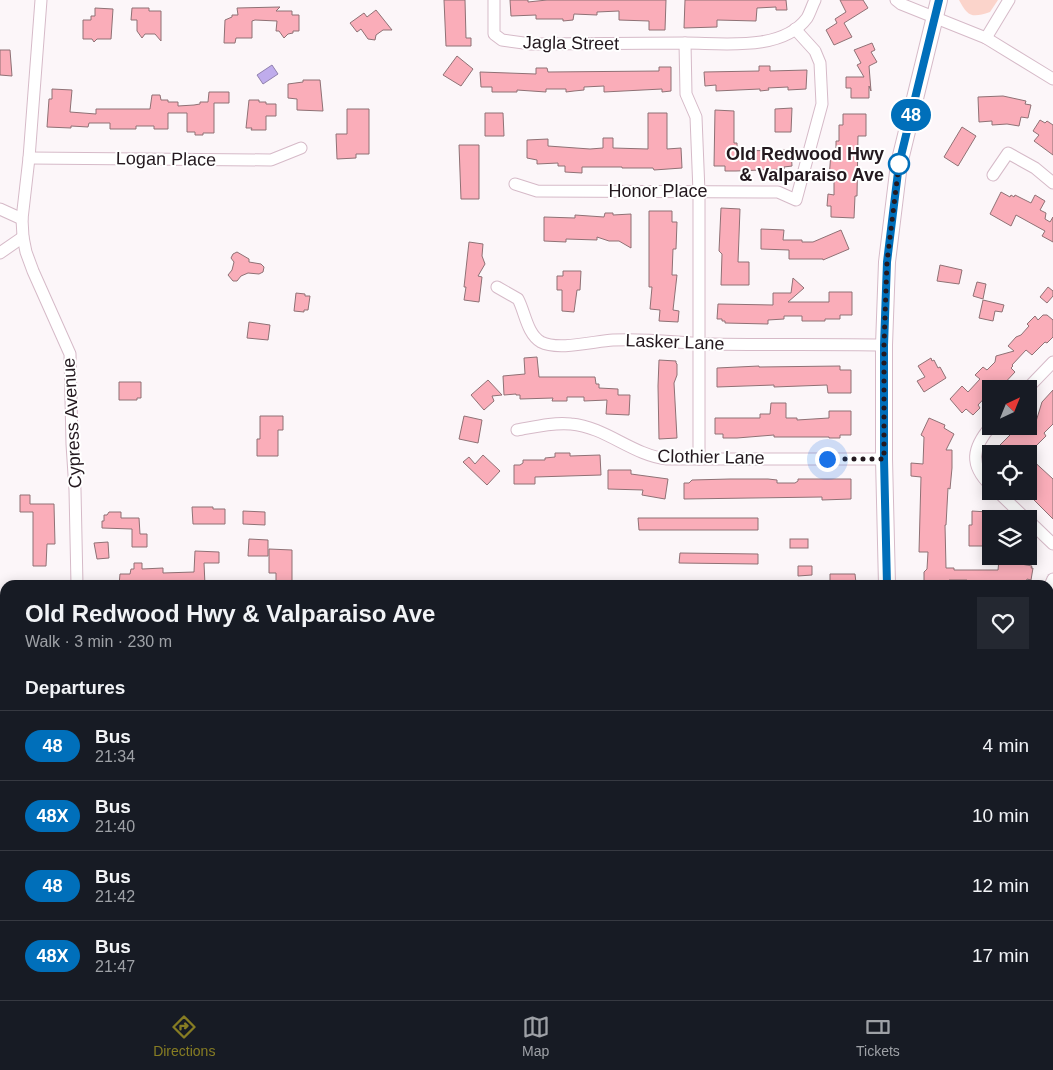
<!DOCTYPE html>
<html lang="en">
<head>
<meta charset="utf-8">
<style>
  :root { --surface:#171b24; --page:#242831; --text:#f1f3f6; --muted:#9ea1a6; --line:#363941; --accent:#877d23 }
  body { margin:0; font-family:Arial,sans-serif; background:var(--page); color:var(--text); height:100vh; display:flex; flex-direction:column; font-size:19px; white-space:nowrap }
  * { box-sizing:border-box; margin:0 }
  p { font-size:16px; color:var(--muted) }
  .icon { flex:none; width:28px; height:28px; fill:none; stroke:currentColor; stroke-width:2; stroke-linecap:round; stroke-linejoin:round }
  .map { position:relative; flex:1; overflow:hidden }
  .panel { position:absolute; left:0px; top:580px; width:1054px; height:420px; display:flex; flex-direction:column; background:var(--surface); border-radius:15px 15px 0 0; box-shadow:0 2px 12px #0003 }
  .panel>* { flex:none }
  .badge { padding:0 10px; border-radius:16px; font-size:18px; line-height:32px }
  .needle { width:32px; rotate:43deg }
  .tools { position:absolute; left:982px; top:380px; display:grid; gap:10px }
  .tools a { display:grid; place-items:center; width:55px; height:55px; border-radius:0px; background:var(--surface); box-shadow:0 2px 12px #0003; font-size:25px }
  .you { position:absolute; width:25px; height:25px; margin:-12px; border:4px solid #fff; border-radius:50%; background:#1a73e8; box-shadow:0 0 0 8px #1a73e833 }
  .map>.badge { position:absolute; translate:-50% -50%; box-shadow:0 0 0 2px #fff }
  h2 { padding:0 25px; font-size:19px; line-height:45px }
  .round { display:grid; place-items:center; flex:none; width:52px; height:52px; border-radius:0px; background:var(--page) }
  .summary { display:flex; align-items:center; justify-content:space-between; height:85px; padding:0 25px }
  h1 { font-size:24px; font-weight:700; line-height:38px }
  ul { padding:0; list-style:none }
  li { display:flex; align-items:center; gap:15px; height:70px; padding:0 25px; border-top:1px solid var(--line) }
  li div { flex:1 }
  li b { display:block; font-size:19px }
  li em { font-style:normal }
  li .badge { min-width:55px; font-weight:700; text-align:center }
  .dock { display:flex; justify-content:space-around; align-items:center; height:70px; border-top:1px solid var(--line); background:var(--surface); font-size:14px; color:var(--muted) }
  .dock a { display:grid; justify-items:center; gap:2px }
  .dock .active { color:var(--accent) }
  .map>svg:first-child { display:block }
</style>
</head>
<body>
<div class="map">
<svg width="1053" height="1000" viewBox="0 0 1053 1000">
  <rect width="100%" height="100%" fill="#fcf6f9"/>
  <path fill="#fbd4cb" d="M959 0H998L990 12C972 18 968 17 959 0Z"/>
  <path fill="#bfacec" stroke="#9080ae" d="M272 65 278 74 263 84 257 75Z"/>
  <g fill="#faadb9" stroke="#8f7175">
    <path d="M444 0H465L466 38H471V46H446Z"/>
    <path d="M510 0H528V2L547 0H666L665 30H649V21L619 20V11L597 12V15L574 14 573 20 563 21V19H536V15L511 16Z"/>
    <path d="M685 0H786L787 10H776V7L757 8 756 21 717 20V27L684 28Z"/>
    <path d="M840 0H863L868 8 844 23 852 37 834 45 826 30 837 23 835 19 846 12Z"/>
    <path d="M280 7 276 11H292V15H299V31H293V33L288 34 284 38 279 31H276L277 21 255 20 252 21V38H236L235 43H224L225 20 232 17V15H238L237 8Z"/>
    <path d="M95 8 113 9 111 39H97L94 42 92 39H83V20H91V16H95Z"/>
    <path d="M132 8H149V11H161V41L155 34H145L142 38 137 31V20H131Z"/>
    <path d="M376 10 392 30H383L376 35 375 40 368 39 361 29 357 32 350 23 364 13 367 17Z"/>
    <path d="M872 43 875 50 871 52 877 62 869 66 871 91 869 86V98H851V88H846V77H864L857 65 861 63 854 50Z"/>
    <path d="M0 50H10L12 76 0 75Z"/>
    <path d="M457 56 473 69 461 86 443 75Z"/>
    <path d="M759 66H770V71L807 70 806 89 788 90V87L768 88 769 90 760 91V89L716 91V85L705 86 704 72 759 71Z"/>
    <path d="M659 67H671V91L662 92V89L604 92V86L584 87V90L574 91 566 92V89H546V92L517 90V92H492V87H481L480 72 536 74V68H547L548 72 659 71Z"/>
    <path d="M303 80H320L323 111 297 110V99L288 98V84L303 82Z"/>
    <path d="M52 89 72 90 70 112 96 114V109H150L152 95H160L161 100H168V102H178V106L194 105 200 104V102H208L209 92H229V103H214V133H203V135H195V132H187V113H168V129H154V126H136V129H110V123H89L88 127 71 126V128L47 127 49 99H52Z"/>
    <path d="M1003 96 1026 101 1025 104 1031 105 1028 118 1021 117 1019 126 1007 124 992 125V121L979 122 978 97Z"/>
    <path d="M249 100H259V102H266V104H276V116H266V130H251L252 128H246Z"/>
    <path d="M792 108 791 132H775V109Z"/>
    <path d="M347 109H369V154H356V158L337 159 336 134H347Z"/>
    <path d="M715 110 734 111V143H737V151L791 150 792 166 784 167V169L736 171H725V166H714Z"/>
    <path d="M485 113H503L504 136H485Z"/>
    <path d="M648 113H667V149L681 148 682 168 654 170 653 168H622V167H582V173L565 172V166H558V163L537 164V160L527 158V140L548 139V146L590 149 603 148V138H613V148L648 149Z"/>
    <path d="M843 114H866V136H858L857 196H855L854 218 831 217V206H827L828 194 834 195V179H829L831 152H836V141H839V125H843Z"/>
    <path d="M1040 120 1045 123 1047 121 1053 125V155L1034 141 1039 135 1033 131Z"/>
    <path d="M962 127 976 136 958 166 944 157Z"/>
    <path d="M459 145H479V199H461Z"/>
    <path d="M1001 192 1010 197 1011 195 1014 197 1015 195 1031 203 1035 195 1045 201 1040 210 1046 213 1045 219 1050 222 1053 217V242L1042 236 1045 231 1016 215 1011 226 990 214Z"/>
    <path d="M721 208 740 209 738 262H749V285H721L722 254 719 251Z"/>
    <path d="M649 211H672V222H677L676 249H673L672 275H677L673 310 679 311 678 322 659 321 660 310 650 309 652 287H649Z"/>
    <path d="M605 213H613V215L631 214V248L619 241H609L597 237V240L566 239V242L544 241V217L575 218V215L604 217Z"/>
    <path d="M761 229 784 230 783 240H802V242H813L841 230 849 249 823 260V259H789V250L761 249Z"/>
    <path d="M469 242 483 244 482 256 485 264 478 276 482 277 479 302 464 300 466 287H464Z"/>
    <path d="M237 252 249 259V262L261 264 264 267 263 272 259 274 248 273 241 276 237 281H233L228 275 232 270 234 262 231 258 233 254Z"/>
    <path d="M940 265 962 270 959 284 937 281Z"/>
    <path d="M563 271H581L580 290H577L574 312 562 311V290H557V276H563Z"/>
    <path d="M793 278 804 288 788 302H829V292H852V315H840V319H825V321H802V316H784V319L768 320V324L725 323V321H722V319H717L718 304 773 305V293H791Z"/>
    <path d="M977 282 986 284 983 299 973 296Z"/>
    <path d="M1048 287 1053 291V296L1047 303 1040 297Z"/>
    <path d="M296 293 305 294V296H310L308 310H304V312L294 311Z"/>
    <path d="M983 300 1004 305 1002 312 995 311 993 321 979 318Z"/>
    <path d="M1043 315H1047L1053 320V337L1047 343 1045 342 1032 355 1026 350 1012 365 1013 366 1011 368 1015 372 999 389H991V391L978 405 980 408 973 415 966 409 962 413 950 399 962 386 968 392 980 379 975 375 983 367 987 370 995 362 996 356 1014 351 1008 346 1016 337 1021 335 1029 326 1027 324 1035 316 1038 320Z"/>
    <path d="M249 322 270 325 268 340 247 338Z"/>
    <path d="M537 357 539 377H595L596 384H599V388L618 389V395H630L629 415 606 414 607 400 584 401V397H567V401H552L553 398 520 399V395H516V394L504 395 503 376 525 374 524 358Z"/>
    <path d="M931 358 932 361 934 360 938 368 940 367 946 378 924 392 917 381 925 377 918 366Z"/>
    <path d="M659 360 676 361V363L677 364V375L674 383 677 438 659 439 658 386Z"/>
    <path d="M759 366V367L840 366V370H851V393H828L827 385 774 387V385L717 387V368Z"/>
    <path d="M488 380 502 395 492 396 494 401 484 410 471 395Z"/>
    <path d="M119 382H141V398H137V400H119Z"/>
    <path d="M1053 390V424L1044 433 1046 436 1028 454H991L1019 426 1034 428 1042 402Z"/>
    <path d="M771 403H786V418H797V420L829 418V411H851V435H840V438H829V437H774V435L737 438H723V434H715V418H760V414H770Z"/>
    <path d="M260 416H283V430H278V456H257V439H260Z"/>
    <path d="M464 416 482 420 478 443 459 439Z"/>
    <path d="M929 418 945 425 944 428 954 434 946 450H952V468L950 489 948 488 946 525H945L946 568H954V570H998L999 560 1032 566 1031 568H1033L1031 580 1027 579 1025 585H1010L989 581V585H967V580H949V585H924V572L927 569 928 552H919L921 477 911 476V463L923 464 924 437 921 435Z"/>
    <path d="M555 453H570V456L600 455 601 475 535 477V484H514V465H520L523 463V460H545V458L555 457Z"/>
    <path d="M483 455 500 471 487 485 463 462 469 457 475 464Z"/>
    <path d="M1029 457 1053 479V519L1029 495Z"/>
    <path d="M608 470H631V474L668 479 665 499 642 495 643 490 608 489Z"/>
    <path d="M730 479H768L777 480V483H795L798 481V479H851V499L822 500V497L684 499V483H689L692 480Z"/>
    <path d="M20 495H30V504H54L55 544H47L46 566H33V512H20Z"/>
    <path d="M192 507H213V509H225V524H193Z"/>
    <path d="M243 511 265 512V525L243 524Z"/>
    <path d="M972 511 988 512 989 535H985V546H969V525H972Z"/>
    <path d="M109 512H121V518H139L140 534H147V547H132V529L102 528V521H104V515H107Z"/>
    <path d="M638 518H758V530H639Z"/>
    <path d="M249 539 268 540V556H248Z"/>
    <rect x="790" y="539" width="18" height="9"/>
    <path d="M108 542 109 558 97 559 94 543Z"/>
    <path d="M269 549 292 550V583H276V573H269Z"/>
    <path d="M195 551 219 552V563H204L205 585H119L120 574H130L131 569H134V563H142V569L163 568V573L194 572Z"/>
    <path d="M680 553 758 554V564L679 563Z"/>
    <path d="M798 566H812V575L798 576Z"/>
    <path d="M830 574H855L856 583H850L851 585H830Z"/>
  </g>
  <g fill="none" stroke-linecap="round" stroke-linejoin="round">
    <defs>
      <g id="street">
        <path d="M41 0 29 158 22 219 23 237 26 252 33 271 70 354 72 444 75 490 77 585"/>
        <path d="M494 0V34L502 40 531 44 685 43 686 94 696 117 699 192V459"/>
        <path d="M896 0 901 4 986 38 1053 79"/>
        <path d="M986 38 1009 0"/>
        <path d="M685 43C722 43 782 52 807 18 810 13 812 6 815 0"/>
        <path d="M29 158 271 160 301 148"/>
        <path d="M993 175 1008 153 1035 168 1053 183"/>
        <path d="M515 184 537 191 778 192 796 200 822 104 820 63 815 51 795 29"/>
        <path d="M0 209 22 219"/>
        <path d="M0 253 23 237"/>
        <path d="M497 287 518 299C525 312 527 334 541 342 558 351 595 341 613 340 646 338 680 343 712 344 770 345 827 344 884 345"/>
        <path d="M1027 389 1053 362"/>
        <path d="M517 430C534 427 553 422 571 424 606 427 632 455 667 459H884"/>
        <path d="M991 486C969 465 972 448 991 426"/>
        <path d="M997 491 1026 519"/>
        <path d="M1029 521 1053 544"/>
        <path d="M1049 588 1053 579"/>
        <path d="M1049 865 1053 869"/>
        <path d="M0 964H5"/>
        <path d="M90 995 92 1000"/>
      </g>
      <g id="secondary">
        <path d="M887 585 884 459V345L887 262 899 164 939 0"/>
        <path d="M889 995V1000"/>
      </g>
    </defs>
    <use href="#street" stroke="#d6bac8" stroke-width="13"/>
    <use href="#secondary" stroke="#d6bac8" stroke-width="18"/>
    <use href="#street" stroke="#fff" stroke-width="11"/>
    <use href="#secondary" stroke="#fff" stroke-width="16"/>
  </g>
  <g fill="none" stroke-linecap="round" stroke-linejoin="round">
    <defs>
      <path id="line" d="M887 585 884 459V345L887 262 899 164 939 0"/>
    </defs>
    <use href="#line" stroke="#fff" stroke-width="11"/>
    <use href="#line" stroke="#006fba" stroke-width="8"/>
    <path stroke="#24191f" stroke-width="5" stroke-dasharray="0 9" d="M827 459H884V345L887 262 899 164"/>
  </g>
  <circle fill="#fff" stroke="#006fba" stroke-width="2.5" cx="899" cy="164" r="10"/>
  <g text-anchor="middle" stroke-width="4" stroke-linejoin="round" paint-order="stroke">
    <g font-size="18" fill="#24191f" stroke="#fff">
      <text transform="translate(571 43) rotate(1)" y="6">Jagla Street</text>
      <text transform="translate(166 159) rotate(1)" y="6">Logan Place</text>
      <text x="658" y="197">Honor Place</text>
      <text transform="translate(675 342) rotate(2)" y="6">Lasker Lane</text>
      <text transform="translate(72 423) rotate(-93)" y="6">Cypress Avenue</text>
      <text transform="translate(711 457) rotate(1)" y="6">Clothier Lane</text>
    </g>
    <g font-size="18" font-weight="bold" fill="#24191f" stroke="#fff" text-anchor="end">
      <text x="884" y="160">Old Redwood Hwy<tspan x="884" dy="21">&amp; Valparaiso Ave</tspan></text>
    </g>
  </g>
</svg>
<div class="tools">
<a><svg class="needle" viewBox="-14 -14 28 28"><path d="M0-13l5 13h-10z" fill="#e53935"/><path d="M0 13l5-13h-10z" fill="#9ea1a6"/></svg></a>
<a><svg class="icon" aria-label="locate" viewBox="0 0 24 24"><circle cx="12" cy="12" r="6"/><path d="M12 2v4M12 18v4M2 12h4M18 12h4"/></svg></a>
<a><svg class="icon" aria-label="layers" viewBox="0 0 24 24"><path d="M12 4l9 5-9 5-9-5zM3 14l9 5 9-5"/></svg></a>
</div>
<div class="you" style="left:827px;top:459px"></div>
<b class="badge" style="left:911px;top:115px;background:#006fba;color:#fff">48</b>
<section class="panel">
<div class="summary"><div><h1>Old Redwood Hwy &amp; Valparaiso Ave</h1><p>Walk · 3 min · 230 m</p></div><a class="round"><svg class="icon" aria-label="heart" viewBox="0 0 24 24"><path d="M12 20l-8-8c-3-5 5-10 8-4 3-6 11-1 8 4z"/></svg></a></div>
<h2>Departures</h2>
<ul>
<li><span class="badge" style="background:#006fba;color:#fff">48</span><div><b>Bus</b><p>21:34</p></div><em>4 min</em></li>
<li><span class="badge" style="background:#006fba;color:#fff">48X</span><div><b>Bus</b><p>21:40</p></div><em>10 min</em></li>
<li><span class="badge" style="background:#006fba;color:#fff">48</span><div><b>Bus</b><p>21:42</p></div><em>12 min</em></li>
<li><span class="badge" style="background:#006fba;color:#fff">48X</span><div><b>Bus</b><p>21:47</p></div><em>17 min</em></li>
</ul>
</section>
</div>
<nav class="dock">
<a class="active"><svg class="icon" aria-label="directions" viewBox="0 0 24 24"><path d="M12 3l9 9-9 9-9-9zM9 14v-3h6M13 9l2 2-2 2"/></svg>Directions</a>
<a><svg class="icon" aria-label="map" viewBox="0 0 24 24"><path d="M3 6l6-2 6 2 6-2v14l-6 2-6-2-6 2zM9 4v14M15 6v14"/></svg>Map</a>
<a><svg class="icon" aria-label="tickets" viewBox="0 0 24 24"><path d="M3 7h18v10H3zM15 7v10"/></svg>Tickets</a>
</nav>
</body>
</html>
